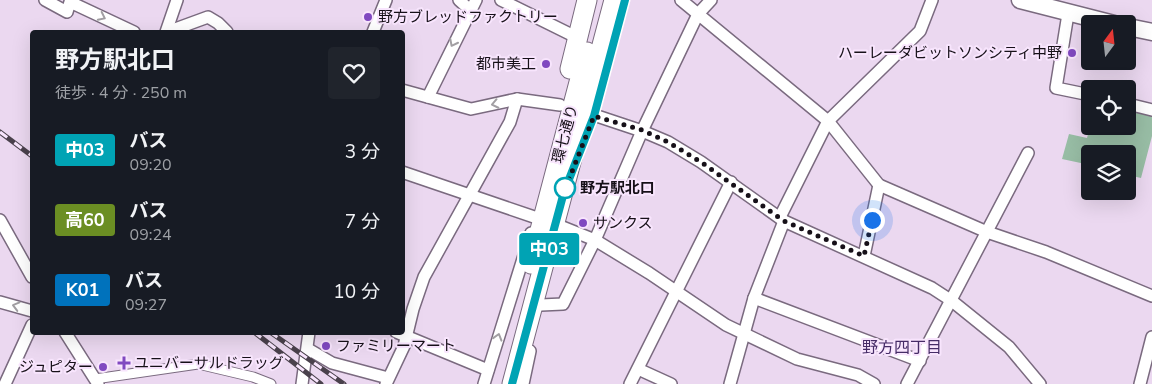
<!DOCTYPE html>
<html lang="ja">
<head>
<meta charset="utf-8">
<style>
  :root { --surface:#171b24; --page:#20242c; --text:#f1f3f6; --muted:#9ea1a6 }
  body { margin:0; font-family:"Nunito Sans","Noto Sans JP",sans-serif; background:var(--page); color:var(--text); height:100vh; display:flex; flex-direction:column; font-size:19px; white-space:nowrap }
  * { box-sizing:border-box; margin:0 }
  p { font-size:16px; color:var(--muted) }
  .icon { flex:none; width:28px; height:28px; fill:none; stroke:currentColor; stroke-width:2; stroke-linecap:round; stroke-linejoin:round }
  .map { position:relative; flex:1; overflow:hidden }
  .drawer { position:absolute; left:30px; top:30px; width:375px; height:305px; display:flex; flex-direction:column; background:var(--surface); border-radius:5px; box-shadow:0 5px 20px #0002 }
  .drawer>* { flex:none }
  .badge { padding:0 10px; border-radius:4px; font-size:18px; line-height:32px }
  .needle { width:32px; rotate:15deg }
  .controls { position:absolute; left:1081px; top:15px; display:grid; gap:10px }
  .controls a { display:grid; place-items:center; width:55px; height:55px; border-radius:5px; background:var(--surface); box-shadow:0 5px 20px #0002; font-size:25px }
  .you { position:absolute; width:25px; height:25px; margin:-12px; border:4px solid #fff; border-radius:50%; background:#1a73e8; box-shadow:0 0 0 8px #1a73e833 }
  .map>.badge { position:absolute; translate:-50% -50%; box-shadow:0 0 0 2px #fff }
  .round { display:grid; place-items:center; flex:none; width:52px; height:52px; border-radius:5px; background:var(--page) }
  .overview { display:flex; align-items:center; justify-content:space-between; height:85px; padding:0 25px }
  h1 { font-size:24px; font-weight:700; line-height:38px }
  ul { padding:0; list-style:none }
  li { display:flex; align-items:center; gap:15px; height:70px; padding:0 25px }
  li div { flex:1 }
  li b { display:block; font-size:19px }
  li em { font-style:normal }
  li .badge { min-width:55px; font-weight:700; text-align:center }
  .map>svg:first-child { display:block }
</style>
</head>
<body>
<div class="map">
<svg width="1152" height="384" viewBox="0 0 1152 384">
  <rect width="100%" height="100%" fill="#ebd8f0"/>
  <path fill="#98bda5" d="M1128 109 1152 115V136L1141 178 1128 175V154H1090V165L1062 159 1069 134 1087 138 1090 126H1128Z"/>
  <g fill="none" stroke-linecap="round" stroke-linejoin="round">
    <defs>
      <path id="pedestrian" d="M95 379 198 364 253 377 271 384"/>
      <g id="minor">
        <path d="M45 0 67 12 70 2 134 32"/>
        <path d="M459 0 470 10"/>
        <path d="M501 0 578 38"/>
        <path d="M681 0 828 121 879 185 987 232 1046 252 1152 296"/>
        <path d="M1068 14 1056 88 1090 95"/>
        <path d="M166 32 177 0"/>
        <path d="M167 32 208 17 218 23 227 32"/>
        <path d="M373 32 386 0"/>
        <path d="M402 90 471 109 517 99 560 105"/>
        <path d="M428 97 476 0"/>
        <path d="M1128 104 1152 110"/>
        <path d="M594 115 642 131 668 142 701 162 784 221 932 288 952 301 1009 347 1040 384"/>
        <path d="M402 172 543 220"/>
        <path d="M780 217 828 121 920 31 932 0"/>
        <path d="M0 220 32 277"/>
        <path d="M555 224 595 240 649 273 726 325 797 359 858 375 874 384"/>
        <path d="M864 256 879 185"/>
        <path d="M754 298 920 361"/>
        <path d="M0 302 32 311"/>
        <path d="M541 305 563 304 595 240 642 131 698 14 711 0"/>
        <path d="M65 332 98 384"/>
        <path d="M396 332 488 370"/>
        <path d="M308 349 332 363 388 378"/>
        <path d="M638 369 671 384"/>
        <path d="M5 384 32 325"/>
        <path d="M302 384 309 332"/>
        <path d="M386 384 404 346 413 309 424 277 510 122 517 99"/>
        <path d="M484 384 531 233"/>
        <path d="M523 384 530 351"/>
        <path d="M630 384 731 182"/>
        <path d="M730 384 754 298 784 221"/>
        <path d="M907 384 1028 153"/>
        <path d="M1140 384 1152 337"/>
      </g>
      <g id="secondary">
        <path d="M1020 0 1114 24"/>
        <path d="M1128 27 1152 32"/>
      </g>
      <g id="primary">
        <path d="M570 69 587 0"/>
        <path d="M531 264 587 52"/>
        <path d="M512 384 614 0"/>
      </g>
    </defs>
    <use href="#pedestrian" stroke="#7a6a7f" stroke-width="11"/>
    <use href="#minor" stroke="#7a6a7f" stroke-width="14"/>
    <use href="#secondary" stroke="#7a6a7f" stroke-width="19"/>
    <use href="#primary" stroke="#7a6a7f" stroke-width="21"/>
    <use href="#pedestrian" stroke="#fff" stroke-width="9"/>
    <use href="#minor" stroke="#fff" stroke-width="11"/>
    <use href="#secondary" stroke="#fff" stroke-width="16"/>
    <use href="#primary" stroke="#fff" stroke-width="19"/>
    <defs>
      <g id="rail">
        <path d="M0 132 32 156"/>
        <path d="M254 332 321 384"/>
        <path d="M270 332 344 384"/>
      </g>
    </defs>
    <use href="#rail" stroke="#4a414c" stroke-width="5"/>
    <use href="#rail" stroke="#f8e5fd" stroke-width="3" stroke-dasharray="9" stroke-linecap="butt"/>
  </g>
  <defs><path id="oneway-chevron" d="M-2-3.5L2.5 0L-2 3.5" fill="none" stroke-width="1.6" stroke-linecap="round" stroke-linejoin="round" transform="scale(1.25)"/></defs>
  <g stroke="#a29fa3">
    <use href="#oneway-chevron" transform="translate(102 17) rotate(26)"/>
    <use href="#oneway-chevron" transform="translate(453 43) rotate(117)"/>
    <use href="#oneway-chevron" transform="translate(495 104) rotate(168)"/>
    <use href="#oneway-chevron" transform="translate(16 306) rotate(-165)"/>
    <use href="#oneway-chevron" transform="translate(498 337) rotate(-73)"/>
  </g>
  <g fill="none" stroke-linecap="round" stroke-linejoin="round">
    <defs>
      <path id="line" d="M512 384 564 192 594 116 625 0"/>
    </defs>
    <use href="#line" stroke="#fff" stroke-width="11"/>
    <use href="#line" stroke="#00a3b4" stroke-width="8"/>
    <path stroke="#161018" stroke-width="5" stroke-dasharray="0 9" d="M565 188 564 192 594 116 642 130 668 142 701 162 784 221 864 256 872 220"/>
  </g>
  <g fill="#8049c0" stroke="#f8e5fd" stroke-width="2">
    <circle cx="368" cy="17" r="5"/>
    <circle cx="1072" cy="53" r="5"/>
    <circle cx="546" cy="64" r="5"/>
    <circle cx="583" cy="223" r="5"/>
    <circle cx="326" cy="346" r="5"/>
    <path d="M121.5 355.5h5v5h5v5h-5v5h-5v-5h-5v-5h5z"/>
    <circle cx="103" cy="367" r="5"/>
  </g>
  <circle fill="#fff" stroke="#00a3b4" stroke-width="2.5" cx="565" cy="188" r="10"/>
  <g text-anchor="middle" stroke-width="4" stroke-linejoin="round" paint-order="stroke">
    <g font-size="15" fill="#161018" stroke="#f8e5fd" text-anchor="start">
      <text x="378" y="22">野方ブレッドファクトリー</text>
      <text x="1062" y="58" text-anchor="end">ハーレーダビットソンシティ中野</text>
      <text x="536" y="69" text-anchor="end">都市美工</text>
      <text x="593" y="228">サンクス</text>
      <text x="336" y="351">ファミリーマート</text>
      <text x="134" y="368">ユニバーサルドラッグ</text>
      <text x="93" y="372" text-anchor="end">ジュピター</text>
    </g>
    <g font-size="15" fill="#161018" stroke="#f8e5fd">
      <text transform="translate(565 134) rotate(-75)" y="5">環七通り</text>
    </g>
    <g font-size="15" font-weight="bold" fill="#161018" stroke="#f8e5fd" text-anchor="start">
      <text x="580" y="193">野方駅北口</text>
    </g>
    <g font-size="16" fill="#462c67" stroke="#f8e5fd">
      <text x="902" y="353">野方四丁目</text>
    </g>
  </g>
</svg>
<div class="controls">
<a><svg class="needle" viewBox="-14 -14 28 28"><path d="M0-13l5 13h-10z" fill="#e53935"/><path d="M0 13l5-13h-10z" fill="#9ea1a6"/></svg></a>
<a><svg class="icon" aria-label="locate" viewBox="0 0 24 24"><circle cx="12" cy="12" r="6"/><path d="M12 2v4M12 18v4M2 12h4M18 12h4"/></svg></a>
<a><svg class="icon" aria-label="layers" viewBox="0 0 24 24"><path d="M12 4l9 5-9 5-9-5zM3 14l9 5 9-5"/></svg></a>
</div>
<div class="you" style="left:872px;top:220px"></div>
<b class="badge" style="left:549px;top:249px;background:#00a3b4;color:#fff">中03</b>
<section class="drawer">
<div class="overview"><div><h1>野方駅北口</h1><p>徒歩 · 4 分 · 250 m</p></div><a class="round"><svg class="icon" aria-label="heart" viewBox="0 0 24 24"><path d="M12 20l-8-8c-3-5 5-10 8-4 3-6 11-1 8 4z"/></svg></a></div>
<ul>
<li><span class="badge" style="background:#00a3b4;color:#fff">中03</span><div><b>バス</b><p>09:20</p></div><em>3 分</em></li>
<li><span class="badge" style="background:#6b8e23;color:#fff">高60</span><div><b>バス</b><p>09:24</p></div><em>7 分</em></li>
<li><span class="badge" style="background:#0072bc;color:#fff">K01</span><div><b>バス</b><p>09:27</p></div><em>10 分</em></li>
</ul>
</section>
</div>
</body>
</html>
